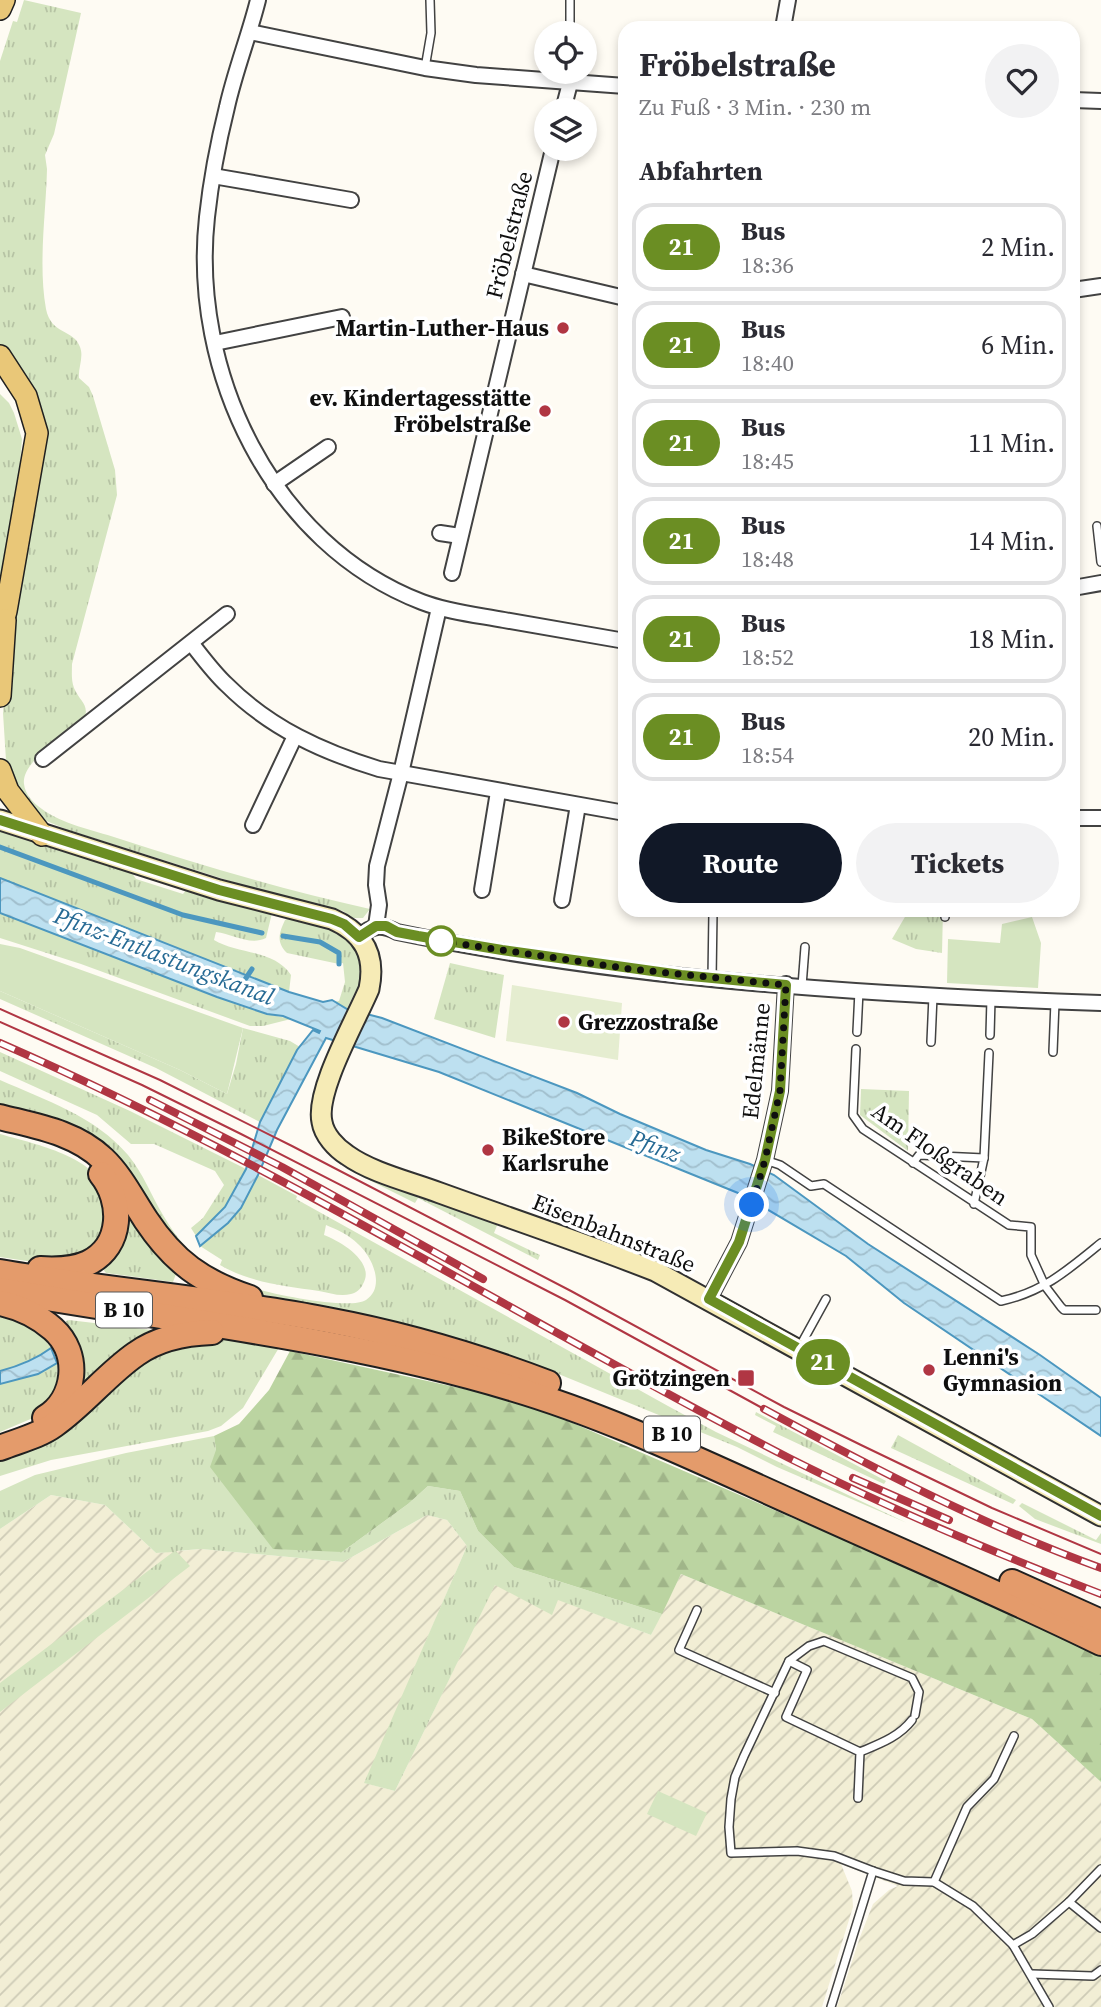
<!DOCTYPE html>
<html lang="de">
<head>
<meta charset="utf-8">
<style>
  :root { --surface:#fff; --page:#f2f2f3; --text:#2b2b33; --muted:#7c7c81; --line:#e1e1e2; --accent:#111827 }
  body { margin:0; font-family:"Source Serif 4",serif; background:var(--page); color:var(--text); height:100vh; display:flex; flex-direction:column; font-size:26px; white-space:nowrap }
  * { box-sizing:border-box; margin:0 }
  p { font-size:23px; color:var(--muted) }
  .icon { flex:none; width:38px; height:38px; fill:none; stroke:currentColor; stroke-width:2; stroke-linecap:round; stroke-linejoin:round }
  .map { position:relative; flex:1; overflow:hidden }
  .side { position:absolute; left:618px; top:21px; width:462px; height:896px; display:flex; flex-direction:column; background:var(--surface); border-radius:21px; box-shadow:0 4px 10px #0003 }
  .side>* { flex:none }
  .badge { padding:0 14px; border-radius:23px; font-size:24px; line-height:46px }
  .fabs { position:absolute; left:534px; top:21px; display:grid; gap:14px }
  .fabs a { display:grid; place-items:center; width:63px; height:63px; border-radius:50%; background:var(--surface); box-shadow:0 4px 10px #0003; font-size:35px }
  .you { position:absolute; width:35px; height:35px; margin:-18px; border:5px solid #fff; border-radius:50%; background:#1a73e8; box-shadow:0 0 0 10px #1a73e833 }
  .map>.badge { position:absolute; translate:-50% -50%; box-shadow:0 0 0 4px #fff }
  h2 { padding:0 21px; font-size:26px; line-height:63px }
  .round { display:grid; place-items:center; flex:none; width:74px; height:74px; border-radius:37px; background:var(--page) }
  .head { display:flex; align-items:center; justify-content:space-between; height:119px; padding:0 21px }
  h1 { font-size:33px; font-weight:700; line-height:52px }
  .cta { display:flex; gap:14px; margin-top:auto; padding:14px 21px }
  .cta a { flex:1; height:80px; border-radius:42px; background:var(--accent); color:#fff; font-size:28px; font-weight:700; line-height:80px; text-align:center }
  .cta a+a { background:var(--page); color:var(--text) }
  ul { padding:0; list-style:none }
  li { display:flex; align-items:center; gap:21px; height:88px; margin:0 14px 10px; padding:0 7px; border:4px solid var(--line); border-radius:21px }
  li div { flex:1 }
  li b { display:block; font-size:26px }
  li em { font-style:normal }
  li .badge { min-width:77px; font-weight:700; text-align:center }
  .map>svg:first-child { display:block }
</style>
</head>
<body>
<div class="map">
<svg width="1101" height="2007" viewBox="0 0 1101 2007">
  <defs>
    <pattern id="farmland-furrows" width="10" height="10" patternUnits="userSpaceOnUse" patternTransform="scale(1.75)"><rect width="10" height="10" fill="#f2eed5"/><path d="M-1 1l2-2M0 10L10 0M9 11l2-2" fill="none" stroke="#cecbb6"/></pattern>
    <pattern id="grass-tufts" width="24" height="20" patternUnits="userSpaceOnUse" patternTransform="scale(1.75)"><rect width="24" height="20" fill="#d5e5c0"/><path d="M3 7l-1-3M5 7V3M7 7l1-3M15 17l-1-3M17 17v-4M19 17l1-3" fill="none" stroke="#b6c3a4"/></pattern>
    <pattern id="forest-firs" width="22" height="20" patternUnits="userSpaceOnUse" patternTransform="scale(1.75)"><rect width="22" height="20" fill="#bbd4a1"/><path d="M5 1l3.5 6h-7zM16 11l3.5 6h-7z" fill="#a0b589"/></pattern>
    <pattern id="water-waves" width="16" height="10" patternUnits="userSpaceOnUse" patternTransform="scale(1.75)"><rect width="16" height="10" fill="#bde0f0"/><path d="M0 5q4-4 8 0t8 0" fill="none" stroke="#a1bfcd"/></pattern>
  </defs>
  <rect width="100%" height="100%" fill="#fefbf3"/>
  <path fill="url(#farmland-furrows)" d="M51 1495 105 1505 156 1553 201 1549 343 1562 427 1515 447 1520 467 1546 365 1783 395 1791 495 1584 551 1614 557 1599 651 1635 681 1574 1032 1719 1101 1782V2007H837L860 1937 873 1904 889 1890 898 1886 841 1864 852 1891 853 1907 822 2007H0V1529Z"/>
  <g fill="url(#grass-tufts)">
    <path d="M24 0 81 13 54 134 45 155 47 169C46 214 38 264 46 309 51 335 74 329 80 347 84 357 78 368 79 378L89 387 93 396 115 470 117 495 72 664C72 672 71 680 74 688 80 702 90 704 84 720 68 733 21 761 24 784 25 794 33 803 42 809 62 824 93 830 117 838 199 865 285 890 370 909L363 918H351L343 911 328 907 274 895 68 830 44 820 26 807 11 785 6 760 3 713 11 648 37 491 15 367 0 345V61L13 21 17 22Z"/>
    <path d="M0 394 9 403 14 413 22 439 19 477 0 585Z"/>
    <path d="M0 829 132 873 136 879 183 894 186 890 272 913 266 938C250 946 233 934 216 932L214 940C237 954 275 950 291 975L289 992 0 878Z"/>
    <path d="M909 910H943L942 953 916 949 892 939Z"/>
    <path d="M0 913 217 997 267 1014 291 1019 263 1026H250L81 964 0 938Z"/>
    <path d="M289 918C334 930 369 934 359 991L356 990 347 1009 334 1002 339 1001 345 982 343 963 339 964 287 953C276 942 279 933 285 920Z"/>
    <path d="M450 963 504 975 495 1038 434 1019Z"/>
    <path d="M0 991 180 1070 227 1094 236 1064 243 1028 290 1041 300 1047 260 1122 156 1068 0 999Z"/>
    <path d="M0 1052 130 1111 246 1169 225 1207 196 1236 191 1228 203 1218 224 1185 215 1171 154 1144H131L97 1115 0 1071Z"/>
    <path d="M0 1080C45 1100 95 1116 128 1155 143 1173 151 1195 163 1215 183 1249 201 1265 236 1282 256 1292 349 1311 366 1300 386 1287 372 1256 358 1244 349 1235 338 1230 326 1225L324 1235C340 1241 376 1262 363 1284 361 1289 356 1293 351 1294 340 1297 330 1293 319 1291 285 1286 251 1283 220 1265L222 1260 200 1246C230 1222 240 1209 258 1175L297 1196 296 1199 668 1406 716 1432 907 1523 777 1467 737 1447 534 1364 450 1336 377 1317 245 1291 188 1259 126 1175 0 1112Z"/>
    <path d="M861 1089 909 1091 908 1151 860 1115Z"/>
    <path d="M0 1134C30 1143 93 1155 103 1189 106 1201 106 1215 107 1227L88 1253 40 1263 0 1257Z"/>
    <path d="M345 1168 498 1223 494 1233 540 1255 538 1260 418 1198 415 1203Z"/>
    <path d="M133 1221 174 1270 176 1274 173 1282 106 1273 102 1268 123 1240 130 1222Z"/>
    <path d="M0 1309 40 1333 51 1348C34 1360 20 1366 0 1371Z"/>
    <path d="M69 1320 152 1330 154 1331 83 1391 65 1326 66 1321Z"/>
    <path d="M201 1338H224L280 1346 243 1408 221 1426 208 1431 51 1460 0 1476V1457L141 1359Z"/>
    <path d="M57 1363 58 1382 61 1383 40 1415 0 1432V1384L38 1374Z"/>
    <path d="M756 1412 886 1481 884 1484 773 1432 776 1426 755 1415Z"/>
    <path d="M898 1435 1016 1500 1013 1504 891 1448Z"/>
    <path d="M214 1436 216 1450 342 1552 408 1504 428 1486 460 1491 478 1531 514 1567 662 1614 651 1635 558 1600 552 1615 495 1585 395 1791 364 1783 467 1546 447 1520 427 1515 343 1562 201 1549 176 1551 190 1566 0 1712V1683L173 1552 156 1553 105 1505 51 1495 0 1529V1491L35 1475 126 1453Z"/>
    <path d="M1022 1503 1096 1540 1101 1533V1544L1035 1519 1019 1506Z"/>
  </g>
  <path fill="url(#forest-firs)" d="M290 1351 524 1402 1101 1651V1782L1032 1719 681 1574 662 1614 514 1567 478 1531 460 1491 428 1486 408 1504 342 1552 273 1549 210 1467 216 1450 214 1436 239 1424 269 1390Z"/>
  <g fill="#d5e5c0">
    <path d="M1032 917 1041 943 1038 988 947 983 948 939 1000 943 1002 924Z"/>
    <path d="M0 944 20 948 243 1028 227 1094 180 1070 0 991Z"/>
    <path d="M658 1791 707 1813 696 1836 647 1814Z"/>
  </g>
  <path fill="#e5edd0" d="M512 985 622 1003 618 1060 506 1041Z"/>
  <g fill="url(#water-waves)" stroke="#4c97bf" stroke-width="2">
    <path d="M0 878 289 992 323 1002 332 1000 347 1009 382 1018 577 1093 620 1114 706 1150 750 1164 774 1175 868 1244 1040 1355 1101 1398V1436L904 1303 846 1256 743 1195 439 1072 326 1038 277 1130 258 1175 241 1208 228 1223 200 1246 196 1236 225 1207 246 1169 260 1122 297 1050 313 1030 319 1033 320 1031 283 1016 267 1014 217 997 0 913Z"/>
    <path d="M51 1348 57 1363 38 1374 0 1384V1371C19 1366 35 1360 51 1348Z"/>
  </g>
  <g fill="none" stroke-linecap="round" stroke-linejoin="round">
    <g stroke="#4c97bf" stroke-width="5">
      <path d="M0 847 183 915 262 933"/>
      <path d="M283 936 320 942 339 953V964"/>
      <path d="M244 981 252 969"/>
    </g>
    <defs>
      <g id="lane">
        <path d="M570 0V33"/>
        <path d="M425 68 431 33 430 0"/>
        <path d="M1097 526 1101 562"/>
        <path d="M945 917V910"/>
        <path d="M712 979 713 912"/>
        <path d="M802 986 805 947"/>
        <path d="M857 1032 859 991"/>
        <path d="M990 1035 991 999"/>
        <path d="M931 1042 933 996"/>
        <path d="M856 1049 853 1115 863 1129 1009 1225 1031 1227V1255L1045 1286 1061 1307 1064 1310H1096"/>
        <path d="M1053 1052 1055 1002"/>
        <path d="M984 1158 989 1053"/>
        <path d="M765 1160 780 1165 811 1186 824 1184 1001 1301C1043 1292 1068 1270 1101 1243"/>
        <path d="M913 1163 919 1155 984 1158 974 1204"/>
        <path d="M799 1348 826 1299"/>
        <path d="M697 1610 679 1650 775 1693"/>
        <path d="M789 1661 807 1670 786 1717 860 1752 858 1798"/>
        <path d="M860 1752C879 1744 899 1737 912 1720"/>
        <path d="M873 1871 904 1881 934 1882 973 1906 1013 1945 1049 2007"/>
        <path d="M934 1882 967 1807 994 1779 1014 1736"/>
        <path d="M1069 1902 1101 1869"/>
        <path d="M1013 1945 1032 1934 1069 1902 1101 1928"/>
        <path d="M1032 1974 1093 1976 1101 1970"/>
        <path d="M831 2007 873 1871 834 1856 797 1851 731 1853 729 1827 731 1799 735 1777 744 1756 789 1661 809 1646 824 1641 912 1678 919 1692 915 1715"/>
      </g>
      <g id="street">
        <path d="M258 0C249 36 235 71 227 107 218 143 211 180 207 217 190 371 271 544 422 602 448 612 477 615 504 620 545 627 585 634 625 641"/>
        <path d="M783 28 788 0"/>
        <path d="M250 32 425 68 476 75 625 86"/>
        <path d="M1073 100 1101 101"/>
        <path d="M563 110 570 83"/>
        <path d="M213 176 351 200"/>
        <path d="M523 274 625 298"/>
        <path d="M1073 290 1101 286"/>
        <path d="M215 343 342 317"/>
        <path d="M274 484 328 447"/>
        <path d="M440 533 460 536"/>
        <path d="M452 573 553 149"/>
        <path d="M1073 588 1101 583"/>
        <path d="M192 644C203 658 214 673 227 685 270 728 323 752 379 769L625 813"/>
        <path d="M43 759 227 614"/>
        <path d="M1073 818H1101"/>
        <path d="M253 825 295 736"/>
        <path d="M482 890 498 792"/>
        <path d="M562 900 578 805"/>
        <path d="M376 926 379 905 376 885 377 866 401 773 439 608"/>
        <path d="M359 937C372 925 381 924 397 932 628 980 866 995 1101 1003"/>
        <path d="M709 1299 739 1242 765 1160 780 1091 786 984"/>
      </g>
      <path id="secondary" d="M0 820 219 890 332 919C364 933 376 955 369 989 356 1020 315 1091 322 1122 324 1135 336 1148 347 1155 372 1173 411 1182 440 1193 512 1219 584 1243 655 1271L1101 1516"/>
      <g id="primary">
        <path d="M0 9 4 0"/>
        <path d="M0 356 26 396 37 433 6 611 0 632"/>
        <path d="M0 696 5 620"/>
        <path d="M0 770 8 791 42 835"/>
      </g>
      <g id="highway">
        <path d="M0 1117C35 1126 75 1132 103 1159 121 1176 132 1199 146 1220 174 1262 202 1282 250 1298"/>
        <path d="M40 1269C56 1270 73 1270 88 1263 123 1246 123 1201 101 1174"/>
        <path d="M0 1272C109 1291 219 1299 327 1320 402 1334 477 1356 548 1383"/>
        <path d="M0 1290C171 1320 344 1338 511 1388 610 1417 704 1463 798 1505 899 1551 1001 1594 1101 1643"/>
        <path d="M0 1303C19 1307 38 1316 53 1329 81 1354 76 1399 45 1418"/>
        <path d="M0 1448C17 1441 39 1436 54 1425 84 1404 107 1374 136 1354 158 1338 185 1333 212 1332"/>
        <path d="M1012 1582 1101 1622"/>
      </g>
    </defs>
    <use href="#lane" stroke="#424242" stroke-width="10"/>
    <use href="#street" stroke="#424242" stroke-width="18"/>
    <use href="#secondary" stroke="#313131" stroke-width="23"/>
    <use href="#primary" stroke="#202020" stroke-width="24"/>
    <use href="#highway" stroke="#202020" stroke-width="28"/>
    <use href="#lane" stroke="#fff" stroke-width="7"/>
    <use href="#street" stroke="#fff" stroke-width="14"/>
    <use href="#secondary" stroke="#f6ebb6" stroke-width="19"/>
    <use href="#primary" stroke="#e9c778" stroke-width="21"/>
    <use href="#highway" stroke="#e49b6b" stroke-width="24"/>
    <g stroke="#b03643" stroke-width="2">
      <path d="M0 1009 160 1080 292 1146 571 1291 784 1407 861 1445 992 1508 1101 1554"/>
      <path d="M0 1022 142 1085 241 1134 565 1300 764 1409"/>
    </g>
    <defs>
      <g id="rail">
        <path d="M0 1043C273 1162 524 1322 789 1458 890 1509 995 1553 1101 1594"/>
        <path d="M150 1100 282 1167 483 1279"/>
        <path d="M764 1409C873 1468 984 1526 1101 1568"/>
        <path d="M853 1478 949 1520"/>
      </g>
    </defs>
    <use href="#rail" stroke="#b03643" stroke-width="8"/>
    <use href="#rail" stroke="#fff" stroke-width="5" stroke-dasharray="16" stroke-linecap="butt"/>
  </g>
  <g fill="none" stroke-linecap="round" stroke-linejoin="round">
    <defs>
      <path id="line" d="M0 820 219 890 332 919 344 924 359 937 376 926H386L397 932 418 936 502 950 681 975 786 985 780 1091 765 1160 739 1242 709 1299 1101 1516"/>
    </defs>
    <use href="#line" stroke="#fff" stroke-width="16"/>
    <use href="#line" stroke="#6b8e23" stroke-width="10"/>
    <path stroke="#0f0f0f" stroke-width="7" stroke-dasharray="0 12.6" d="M441 941 630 969 786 985 780 1091 765 1160 752 1205"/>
  </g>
  <g fill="#b03643" stroke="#fff" stroke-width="2.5">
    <circle cx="563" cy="328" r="7"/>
    <circle cx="545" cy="411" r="7"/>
    <circle cx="564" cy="1022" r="7"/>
    <circle cx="488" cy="1150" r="7"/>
    <circle cx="929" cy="1370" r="7"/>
    <rect x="737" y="1369" width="18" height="18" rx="3.5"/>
  </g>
  <circle fill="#fff" stroke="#6b8e23" stroke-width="3.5" cx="441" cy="941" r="14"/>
  <g text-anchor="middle" stroke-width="7" stroke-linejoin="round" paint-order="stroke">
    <g fill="#fff" stroke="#575757" stroke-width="2">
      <rect x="96" y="1292.5" width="56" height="35" rx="5"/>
      <rect x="644" y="1416.5" width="56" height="35" rx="5"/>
    </g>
    <g font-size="21" font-weight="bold" fill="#0f0f0f">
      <text x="124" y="1317">B 10</text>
      <text x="672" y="1441">B 10</text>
    </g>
    <g font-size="23" fill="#0f0f0f" stroke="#fff">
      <text transform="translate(509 235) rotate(-76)" y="8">Fröbelstraße</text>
      <text transform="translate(756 1061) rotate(-84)" y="8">Edelmänne</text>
      <text transform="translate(940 1154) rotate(35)" y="8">Am Floßgraben</text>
      <text transform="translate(614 1233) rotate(22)" y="8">Eisenbahnstraße</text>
    </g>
    <g font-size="23" font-weight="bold" fill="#0f0f0f" stroke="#fff" text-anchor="end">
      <text x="549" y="336">Martin-Luther-Haus</text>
      <text x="531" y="406">ev. Kindertagesstätte<tspan x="531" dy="26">Fröbelstraße</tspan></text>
      <text x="578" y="1030" text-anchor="start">Grezzostraße</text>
      <text x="502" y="1145" text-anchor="start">BikeStore<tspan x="502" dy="26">Karlsruhe</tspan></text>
      <text x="943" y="1365" text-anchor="start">Lenni's<tspan x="943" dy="26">Gymnasion</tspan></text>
      <text x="730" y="1386">Grötzingen</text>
    </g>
    <g font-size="24" font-style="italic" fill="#266a94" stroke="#fff">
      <text transform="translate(164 956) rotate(21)" y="8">Pfinz-Entlastungskanal</text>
      <text transform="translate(655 1146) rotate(21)" y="8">Pfinz</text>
    </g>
  </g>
</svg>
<div class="fabs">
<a><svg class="icon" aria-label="locate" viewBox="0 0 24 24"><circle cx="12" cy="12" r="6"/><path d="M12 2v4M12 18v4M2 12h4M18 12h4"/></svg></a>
<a><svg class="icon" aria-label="layers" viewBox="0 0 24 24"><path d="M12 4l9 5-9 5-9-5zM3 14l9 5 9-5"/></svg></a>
</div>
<div class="you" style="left:752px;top:1205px"></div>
<b class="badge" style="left:823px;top:1362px;background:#6b8e23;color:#fff">21</b>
<section class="side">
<div class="head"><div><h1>Fröbelstraße</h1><p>Zu Fuß · 3 Min. · 230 m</p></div><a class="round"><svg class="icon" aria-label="heart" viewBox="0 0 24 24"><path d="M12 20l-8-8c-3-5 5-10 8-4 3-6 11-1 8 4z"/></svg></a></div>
<h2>Abfahrten</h2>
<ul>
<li><span class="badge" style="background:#6b8e23;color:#fff">21</span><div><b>Bus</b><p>18:36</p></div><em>2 Min.</em></li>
<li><span class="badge" style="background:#6b8e23;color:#fff">21</span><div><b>Bus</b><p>18:40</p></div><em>6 Min.</em></li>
<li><span class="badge" style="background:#6b8e23;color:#fff">21</span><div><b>Bus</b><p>18:45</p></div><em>11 Min.</em></li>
<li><span class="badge" style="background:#6b8e23;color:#fff">21</span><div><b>Bus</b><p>18:48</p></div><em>14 Min.</em></li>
<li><span class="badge" style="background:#6b8e23;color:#fff">21</span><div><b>Bus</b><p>18:52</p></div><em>18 Min.</em></li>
<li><span class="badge" style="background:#6b8e23;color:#fff">21</span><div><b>Bus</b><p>18:54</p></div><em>20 Min.</em></li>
</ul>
<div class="cta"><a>Route</a><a>Tickets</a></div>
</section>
</div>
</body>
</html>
